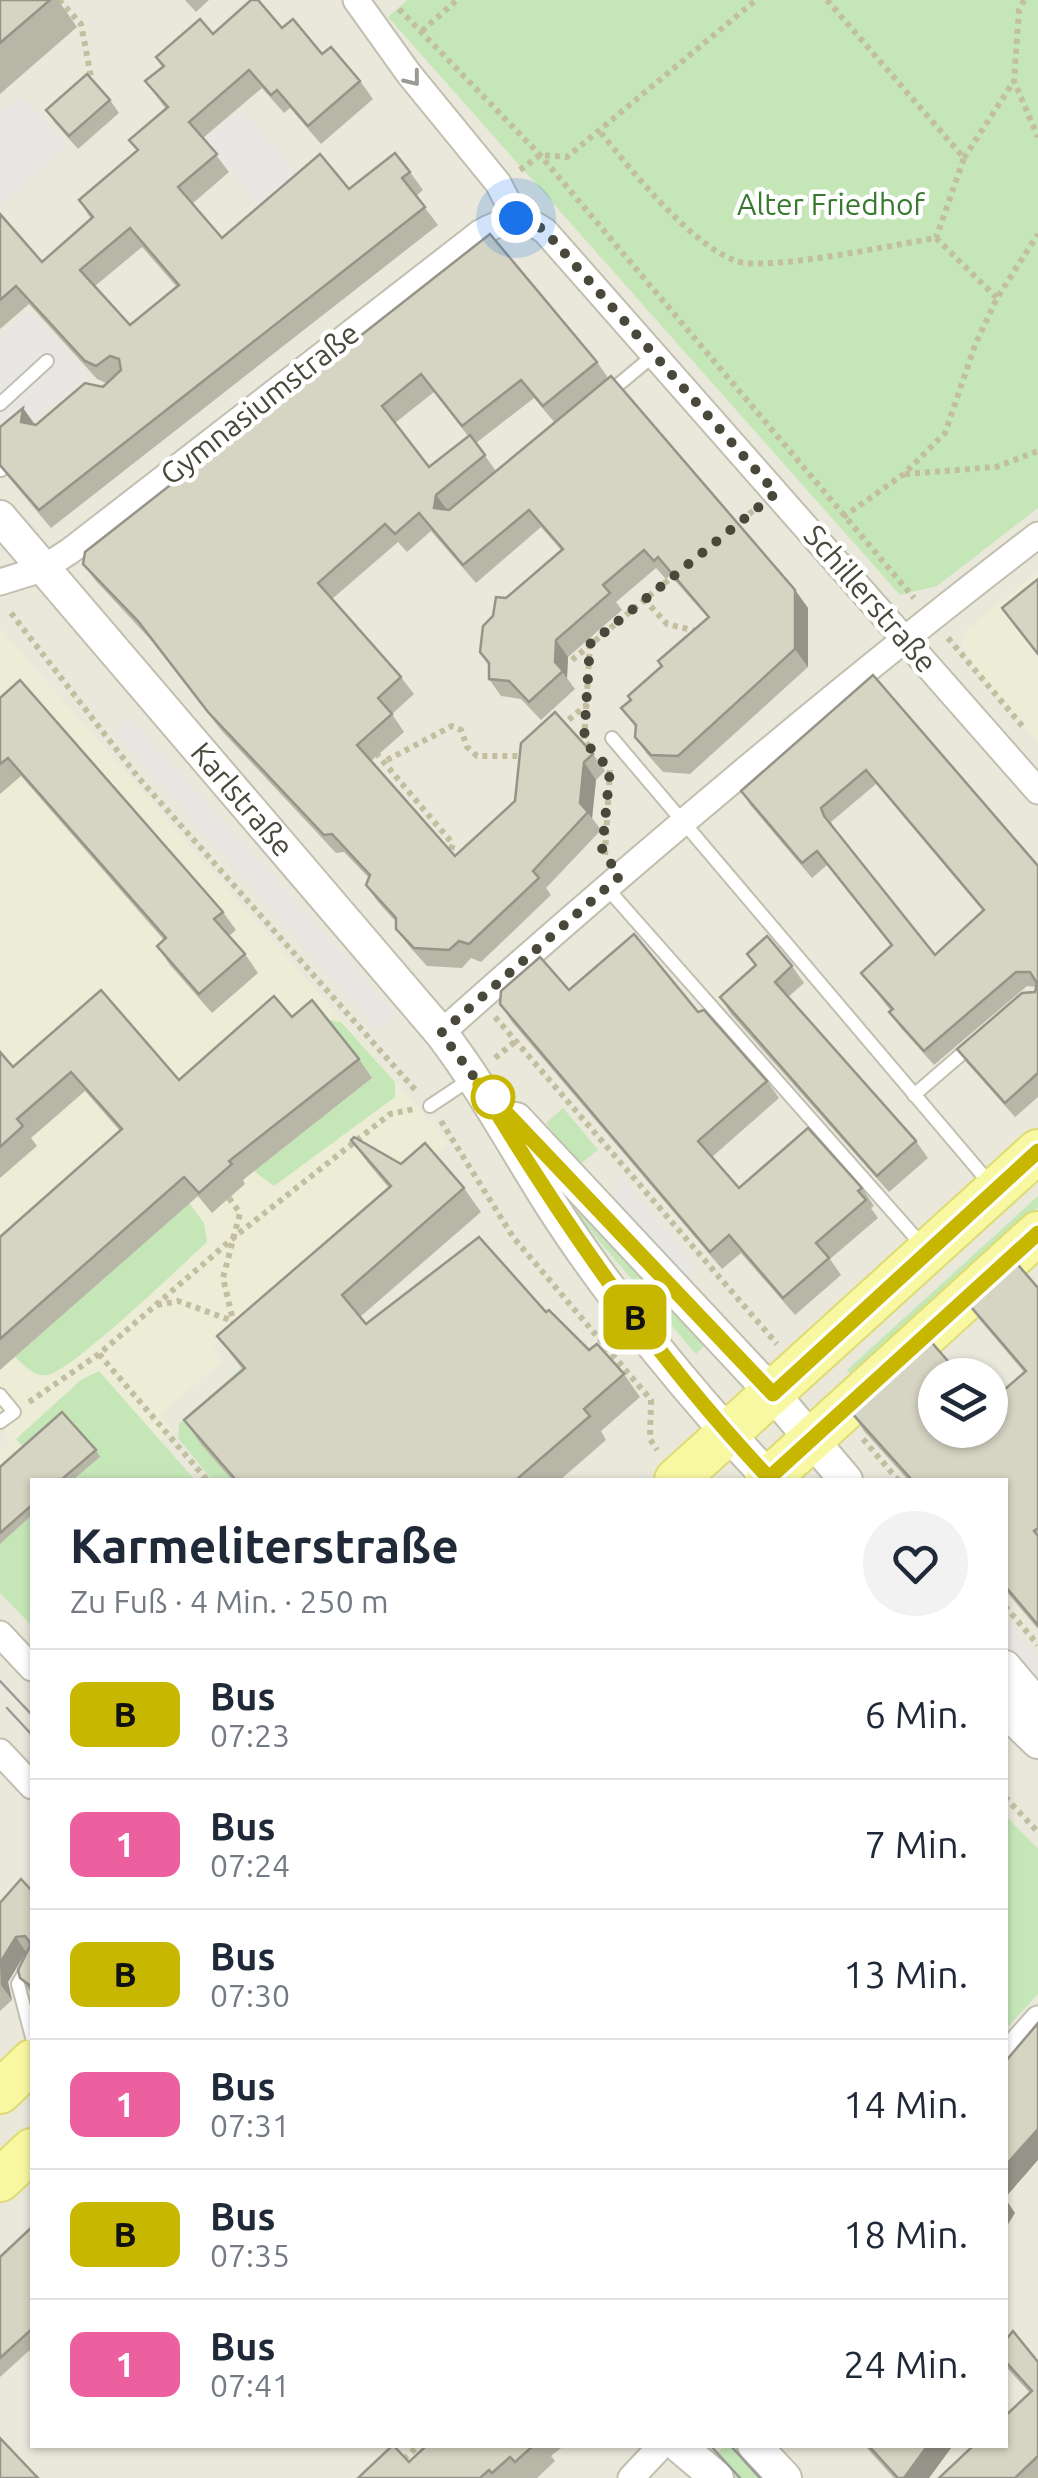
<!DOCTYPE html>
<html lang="de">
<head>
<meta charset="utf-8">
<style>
  :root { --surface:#fff; --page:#f2f2f3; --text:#1f2937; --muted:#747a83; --line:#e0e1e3 }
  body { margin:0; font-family:Ubuntu,sans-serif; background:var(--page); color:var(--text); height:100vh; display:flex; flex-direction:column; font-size:38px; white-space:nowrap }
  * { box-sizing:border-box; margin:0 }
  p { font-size:32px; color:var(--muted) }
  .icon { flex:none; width:55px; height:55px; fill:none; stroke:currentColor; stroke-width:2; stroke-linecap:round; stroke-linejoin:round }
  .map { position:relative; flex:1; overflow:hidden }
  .side { position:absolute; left:30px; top:1478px; width:978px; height:970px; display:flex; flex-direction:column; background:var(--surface); border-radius:0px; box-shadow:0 2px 8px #0004 }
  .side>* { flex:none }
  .badge { padding:0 20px; border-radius:15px; font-size:35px; line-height:65px }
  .controls { position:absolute; left:918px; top:1358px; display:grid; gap:20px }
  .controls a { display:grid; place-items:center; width:90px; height:90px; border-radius:50%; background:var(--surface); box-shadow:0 2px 8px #0004; font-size:50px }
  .you { position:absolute; width:50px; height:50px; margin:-25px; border:8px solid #fff; border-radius:50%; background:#1a73e8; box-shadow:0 0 0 15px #1a73e833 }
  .map>.badge { position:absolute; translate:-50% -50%; box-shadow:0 0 0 5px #fff }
  .round { display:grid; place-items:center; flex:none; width:105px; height:105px; border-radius:52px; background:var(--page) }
  .head { display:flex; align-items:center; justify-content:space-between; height:170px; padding:0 40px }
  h1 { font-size:48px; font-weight:600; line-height:75px }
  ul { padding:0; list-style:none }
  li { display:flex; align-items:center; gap:30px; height:130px; padding:0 40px; border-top:2px solid var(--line) }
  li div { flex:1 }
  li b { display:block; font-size:38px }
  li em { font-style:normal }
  li .badge { min-width:110px; font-weight:700; text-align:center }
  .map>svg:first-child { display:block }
</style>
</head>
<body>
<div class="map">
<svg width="1038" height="2478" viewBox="0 0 1038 2478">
  <rect width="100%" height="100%" fill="#f5f5ec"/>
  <path fill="#e9e8db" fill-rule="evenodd" d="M0 0H1038V2478H0ZM935 1375H990V1430H935ZM32 1480H1005V2445H32Z"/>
  <g fill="#ededd7">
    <path d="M1037 572 1038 573V742L972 667 962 643 965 631Z"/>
    <path d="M0 628 449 1143 212 1348 222 1361 160 1415 173 1431 120 1480H32V1559L0 1589V1452L12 1441 0 1428Z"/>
  </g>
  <g fill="#c5e7b8">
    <path d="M407 0H1038V508L937 586 900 595 388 17Z"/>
    <path d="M326 1019 341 1022 395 1082V1097L274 1186 254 1171 372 1078Z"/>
    <path d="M563 1108 598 1150 579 1165 546 1123Z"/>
    <path d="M1038 1196V1208L853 1377 847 1370Z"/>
    <path d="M189 1203 204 1223 207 1242C183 1264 70 1373 47 1375 34 1377 24 1365 15 1357Z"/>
    <path d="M579 1209 704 1346 696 1354 576 1214Z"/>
    <path d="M241 1368 261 1391 232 1480H212L178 1438 179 1424Z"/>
    <path d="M99 1371 195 1480H73L100 1457 28 1453 16 1439 82 1379Z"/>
    <path d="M32 1515V1626L0 1593V1544Z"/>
    <path d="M1005 1815 1038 1849V1994L1005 2030Z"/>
    <path d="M726 2445H742L774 2478H730L711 2458Z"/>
  </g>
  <g fill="#e8e7e3">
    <path d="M22 96 67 145 0 206V112Z"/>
    <path d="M241 108 302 179 264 211 204 140Z"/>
    <path d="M30 310 88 375 0 451V336Z"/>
    <path d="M127 714 395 1012 378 1030 118 736Z"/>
    <path d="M621 1177 694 1264 689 1288 613 1199Z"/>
    <path d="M1005 1618 1038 1656V1689L1005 1650Z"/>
  </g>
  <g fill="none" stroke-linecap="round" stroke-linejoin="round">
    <defs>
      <g id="service">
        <path d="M606 395 654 355"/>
        <path d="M0 404 47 361"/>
        <path d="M0 470H1"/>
        <path d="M612 738 992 1186"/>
        <path d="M606 887 922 1245"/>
        <path d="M914 1095 972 1045"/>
        <path d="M430 1106 469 1080"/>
        <path d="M0 1395 14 1412 0 1422"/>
        <path d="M32 1960 18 1984 32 2037"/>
      </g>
      <g id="minor">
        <path d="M356 0 409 74 498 183 516 218"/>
        <path d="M0 582 42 569 70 551 480 233C505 219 521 214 545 231L1038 791"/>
        <path d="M441 1033C635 860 832 693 1038 535"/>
        <path d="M0 1634 32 1668"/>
        <path d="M0 1752 32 1786"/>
        <path d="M1005 2056 1038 2019"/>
        <path d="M631 2478 662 2445"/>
      </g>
      <g id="tertiary">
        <path id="s1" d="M0 517 441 1033C483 1088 515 1148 552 1206 611 1298 696 1401 771 1480"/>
        <path d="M516 1119 773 1394 846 1480"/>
        <path d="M1005 1667 1038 1706"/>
        <path d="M1005 1710 1038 1742"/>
        <path d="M678 2445 717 2478"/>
        <path d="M754 2445 785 2478"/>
      </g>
      <g id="primary">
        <path d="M676 1480 1038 1151"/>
        <path d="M767 1480 1038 1233"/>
        <path d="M0 2092 32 2061"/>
        <path d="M0 2180 32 2150"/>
      </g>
    </defs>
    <use href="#service" stroke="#c1bfaf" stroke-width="16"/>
    <use href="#minor" stroke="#c1bfaf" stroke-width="29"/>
    <use href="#tertiary" stroke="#c1bfaf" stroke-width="36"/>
    <use href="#primary" stroke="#dedb72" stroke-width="46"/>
    <g stroke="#c2bfa1" stroke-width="6" stroke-dasharray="5 5" stroke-linecap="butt">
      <path d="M59 0 81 24 92 82"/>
      <path d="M827 0 964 158 936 238"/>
      <path d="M1024 0 1019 10 1014 81 1038 137"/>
      <path d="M399 9 540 155 914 598"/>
      <path d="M422 31 457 0"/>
      <path d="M601 133C632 171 689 243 736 261 766 272 898 244 936 238"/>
      <path d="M964 158 1014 81"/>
      <path d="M520 170 540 155 567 157 756 0"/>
      <path d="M936 238 997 298"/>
      <path d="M905 474 996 467 1038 451"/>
      <path d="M843 517 904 474 945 433 975 345 997 298 1038 234"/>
      <path d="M734 527 755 509"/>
      <path d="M644 599 667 624 700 632"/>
      <path d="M11 613 137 776 417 1092"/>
      <path d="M948 638 1024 728"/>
      <path d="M590 644 584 741 591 748"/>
      <path d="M572 660 678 572"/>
      <path d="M561 726 590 702"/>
      <path d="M376 753 453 844 451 850"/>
      <path d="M387 760 452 726 461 730 467 747 477 756H524"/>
      <path d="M605 855 610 769"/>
      <path d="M495 1017 777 1344"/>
      <path d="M495 1058 517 1040"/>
      <path d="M441 1121 513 1237 651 1400 650 1439 657 1450"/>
      <path d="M229 1198 240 1213 223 1278 235 1329"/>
      <path d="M157 1305 178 1301 230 1320"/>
      <path d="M99 1354 207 1480"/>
      <path d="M29 1402 99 1354 238 1234 390 1114 414 1109"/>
      <path d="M863 1439 898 1480"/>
      <path d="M1005 1606 1038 1645"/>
      <path d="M1005 1797 1038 1832"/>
      <path d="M404 2459 419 2445"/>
    </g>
    <use href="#service" stroke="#fff" stroke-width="12"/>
    <use href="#minor" stroke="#fff" stroke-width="25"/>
    <use href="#tertiary" stroke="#fff" stroke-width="32"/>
    <use href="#primary" stroke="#f9f8a2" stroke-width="42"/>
    <g stroke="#9a9a9a" stroke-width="2.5">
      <path d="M0 1681 32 1715"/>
      <path d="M7 1708 32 1735"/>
      <path d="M710 2445 740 2478"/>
      <path d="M730 2445 760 2478"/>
    </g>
  </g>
  <g fill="#b8b6a7" fill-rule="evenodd">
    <path d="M0 0H58L77 27 0 94Z"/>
    <path d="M185 0H209L196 12Z"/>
    <path d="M282 28 322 54 360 81 373 99 321 144 290 108 284 113 262 88 203 138 229 172 192 204 222 238 349 189 410 172 423 190 416 196 438 225 51 528 0 467V427L23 408 36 425 106 383 97 379 29 304 0 329V214L42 262 91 219 79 200 137 150 129 140 166 109 145 81 162 67 156 57 213 34ZM142 247 177 287 130 325 95 286Z"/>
    <path d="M110 100 119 113 78 149 55 123 46 110Z"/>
    <path d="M490 234 597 362 608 378 795 590 808 608V667L690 774 663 772 647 754 635 737 636 728 621 708 708 618 670 575 666 579 656 568 616 602 622 610 568 657 567 678 575 689 541 720 521 699 501 696 489 679V666L480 652 493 616 506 598 561 550 541 527 476 583 431 531 407 552 398 542 332 599 401 677 414 694 392 714 404 732 371 761 455 856 593 754 605 771 596 780 592 818 601 830 546 888 551 895 481 962 471 958 462 968 427 966 409 946 396 929V922L378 902 366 885 369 878 344 852 336 853 221 730 150 639 96 581 83 564ZM434 392 468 436 429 467 395 423ZM534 398 555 423 496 471 476 443Z"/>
    <path d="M873 675 1038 866V1097L1015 1117 967 1063 957 1049 1035 992 1036 987 1027 986 934 1065 900 1027 889 1012 891 1011 861 973 891 946 827 865 812 878 751 806 741 791ZM876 784 983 911 935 955 833 827 831 822Z"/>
    <path d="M0 698 223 912 236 930 229 936 245 954 258 973 212 1013 170 965 157 946 164 940 21 776 0 794Z"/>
    <path d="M747 954 792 966 804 983 788 997 916 1141 928 1158 889 1192 731 1014 720 997 755 966Z"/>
    <path d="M569 990 767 1081 779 1098 712 1157 739 1188H862L874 1206 871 1208 878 1218 830 1259 841 1275 795 1315 741 1253 722 1269 512 1022 500 1004Z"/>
    <path d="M292 1017 359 1059 372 1078 243 1180 245 1184 212 1213 198 1196 0 1370V1237L120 1131 85 1091 31 1138 37 1146 0 1178V1052L13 1067 179 1080Z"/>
    <path d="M351 1140 401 1164 464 1188 481 1212 360 1317 366 1324 546 1312 589 1350 624 1374 640 1397 601 1431 606 1440 560 1480H232L201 1444 184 1420 243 1370 217 1336 389 1188 368 1163Z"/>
    <path d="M1038 1288V1629L1005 1590V1480H908L864 1431 851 1412 867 1398 990 1430 1024 1372 980 1320 966 1301Z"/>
    <path d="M96 1450 100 1457 73 1480H32V1515L0 1544V1467Z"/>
    <path d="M32 1891V1994L20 1978 26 1952 8 1982 12 2000 0 2011V1903Z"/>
    <path d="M32 2227V2348L0 2377V2257Z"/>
    <path d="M1005 2341 1038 2362V2478H939L1030 2393 1008 2369 1005 2373Z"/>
    <path d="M427 2445H565L551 2456 555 2461 537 2478H358L409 2462Z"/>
    <path d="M864 2445H949L951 2448 929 2478H894Z"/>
  </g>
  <g fill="#969488">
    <path d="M23 408 35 426 21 422Z"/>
    <path d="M436 495 449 512 434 508Z"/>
    <path d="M795 590 808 608V667L795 649Z"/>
    <path d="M556 640 568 657 567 678 555 662Z"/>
    <path d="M584 762 596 780 592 818 580 803Z"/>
    <path d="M16 1937 26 1952 8 1982 12 2000 1 1985 0 1963Z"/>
    <path d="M1038 2129V2160L1005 2198V2166Z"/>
    <path d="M1005 2198 1015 2213 1005 2229Z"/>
    <path d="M928 2445H949L951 2448 929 2478H904Z"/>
  </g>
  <g fill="#d6d4c2" stroke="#969488" stroke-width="2.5" fill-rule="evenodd">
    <path d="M0 0H50L0 43Z"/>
    <path d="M251 0H258L282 28 293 19 322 54 331 47 360 81 308 126 277 90 271 95 249 70 189 122 217 154 178 187 222 238 320 154 349 189 395 153 410 172 402 178 425 207 39 510 0 465V427L23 408 21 422 36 425 85 383 103 387 121 370 119 359 110 356 96 366 85 361 16 286 0 300V214L42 262 93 217 79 200 138 150 129 140 168 107 145 81 164 66 156 57 200 19 213 34ZM130 228 179 285 130 325 80 270Z"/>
    <path d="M87 74 110 100 69 136 46 110Z"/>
    <path d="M490 234 597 362 543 406 521 380 462 426 421 374 382 406 429 467 470 435 485 455 436 495 434 508 449 510 611 376 795 590V649L678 756 651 755 635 737 636 725 621 708 631 700 628 696 662 666 658 661 709 617 658 557 654 561 644 550 603 585 610 593 556 640 555 662 563 671 529 702 509 681 489 679V663L480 652 483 626 493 616 496 597 506 598 563 549 529 510 463 565 419 513 395 534 385 524 318 583 401 677 378 698 392 714 357 745 455 856 515 801 521 743 555 712 593 754 584 762 580 803 588 812 533 871 539 878 469 944 459 941 449 950 414 948 396 929V918L366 885 370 875 332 834 324 835 208 712 138 621 83 564 85 552Z"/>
    <path d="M1038 579V654L1002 608Z"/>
    <path d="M873 675 1038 866V1073L1005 1103 957 1049 1022 993 1035 992 1037 983 1030 972H1016L924 1051 889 1012 893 1009 861 973 892 945 817 851 802 863 741 791ZM866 770 984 910 935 955 824 816 821 808Z"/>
    <path d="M20 680 223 912 214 919 245 954 199 994 157 946 166 938 8 758 0 764V698Z"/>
    <path d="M634 934 698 1012 704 1010 767 1081 698 1141 739 1188 808 1128 862 1188 858 1191 866 1200 816 1243 829 1258 783 1298 729 1235 710 1252 500 1004 501 991 540 957 569 990Z"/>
    <path d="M767 936 792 966 775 982 916 1141 877 1176 720 997 756 965 747 954Z"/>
    <path d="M101 990 179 1080 274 996 292 1017 312 1000 359 1059 229 1161 232 1164 199 1193 184 1177 0 1339V1237L122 1129 71 1072 17 1119 23 1126 0 1147V1052L13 1067Z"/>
    <path d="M354 1137 401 1164 425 1143 464 1188 342 1295 366 1324 479 1237 546 1312 549 1310 589 1350 597 1344 624 1374 584 1409 590 1416 516 1480H236L184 1420 245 1368 217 1336 391 1186 351 1140Z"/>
    <path d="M1013 1259 1038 1288V1528L1034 1531 1038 1536V1625L1005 1586V1480H912L851 1412 868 1397 865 1394 927 1337 960 1375H935V1430H990V1402L1026 1371 966 1301Z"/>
    <path d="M62 1412 96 1450 61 1480H32V1505L0 1533V1467Z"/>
    <path d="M21 1879 32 1891V1987L20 1978 18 1970 31 1944 25 1936 16 1937 0 1963V1903Z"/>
    <path d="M1038 2023V2129L1005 2166V2062Z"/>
    <path d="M32 2227V2329L0 2358V2257Z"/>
    <path d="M1013 2331 1038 2362V2456L1015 2478H939L974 2445H1005V2416L1032 2391 1005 2361V2341Z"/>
    <path d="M0 2438 36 2476 38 2478H0Z"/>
    <path d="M393 2445 409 2462 427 2445H534L515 2462 510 2457 492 2473 489 2470 480 2478H358Z"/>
    <path d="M868 2445H928L904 2478H898Z"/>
  </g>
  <defs><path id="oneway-chevron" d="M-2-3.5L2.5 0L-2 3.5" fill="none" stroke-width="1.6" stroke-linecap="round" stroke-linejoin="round" transform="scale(2.5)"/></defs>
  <use stroke="#9b9a93" href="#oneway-chevron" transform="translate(413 79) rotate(52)"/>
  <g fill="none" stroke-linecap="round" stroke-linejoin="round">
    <defs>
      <path id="line" d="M1038 1151 773 1394 480 1085C564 1225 657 1359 769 1478L1038 1233"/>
    </defs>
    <use href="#line" stroke="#fff" stroke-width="22"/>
    <use href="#line" stroke="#c7b700" stroke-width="15"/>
    <path stroke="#4a483a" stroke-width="10" stroke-dasharray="0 18" d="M493 1097 502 1105 480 1085 441 1033 620 876 602 851 610 770 584 741 590 644 776 493 545 231 529 220 516 218"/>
  </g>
  <circle fill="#fff" stroke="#c7b700" stroke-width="5" cx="493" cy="1097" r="20"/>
  <g text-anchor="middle" stroke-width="9" stroke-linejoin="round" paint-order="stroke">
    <g font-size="30" fill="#37792f" stroke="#fff">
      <text x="831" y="215">Alter Friedhof</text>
    </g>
    <g font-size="30" fill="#4a483a" stroke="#fff">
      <text transform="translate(260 404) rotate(-38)" y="10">Gymnasiumstraße</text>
      <text transform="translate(870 599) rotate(49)" y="10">Schillerstraße</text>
      <text dy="10" stroke="none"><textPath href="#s1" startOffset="372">Karlstraße</textPath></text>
    </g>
  </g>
</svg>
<div class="controls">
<a><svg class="icon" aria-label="layers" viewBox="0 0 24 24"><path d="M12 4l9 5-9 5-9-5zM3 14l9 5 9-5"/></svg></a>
</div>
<div class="you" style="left:516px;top:218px"></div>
<b class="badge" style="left:635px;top:1317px;background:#c7b700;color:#111">B</b>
<section class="side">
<div class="head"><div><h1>Karmeliterstraße</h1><p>Zu Fuß · 4 Min. · 250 m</p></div><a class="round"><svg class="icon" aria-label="heart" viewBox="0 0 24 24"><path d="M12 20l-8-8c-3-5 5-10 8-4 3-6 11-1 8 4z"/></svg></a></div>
<ul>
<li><span class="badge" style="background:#c7b700;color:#111">B</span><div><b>Bus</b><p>07:23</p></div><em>6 Min.</em></li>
<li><span class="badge" style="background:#ec609f;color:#fff">1</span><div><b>Bus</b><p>07:24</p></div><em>7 Min.</em></li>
<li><span class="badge" style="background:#c7b700;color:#111">B</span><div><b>Bus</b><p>07:30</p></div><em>13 Min.</em></li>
<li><span class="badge" style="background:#ec609f;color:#fff">1</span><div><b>Bus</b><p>07:31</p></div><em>14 Min.</em></li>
<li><span class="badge" style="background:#c7b700;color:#111">B</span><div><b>Bus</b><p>07:35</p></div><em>18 Min.</em></li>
<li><span class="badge" style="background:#ec609f;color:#fff">1</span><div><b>Bus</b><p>07:41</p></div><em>24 Min.</em></li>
</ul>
</section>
</div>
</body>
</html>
